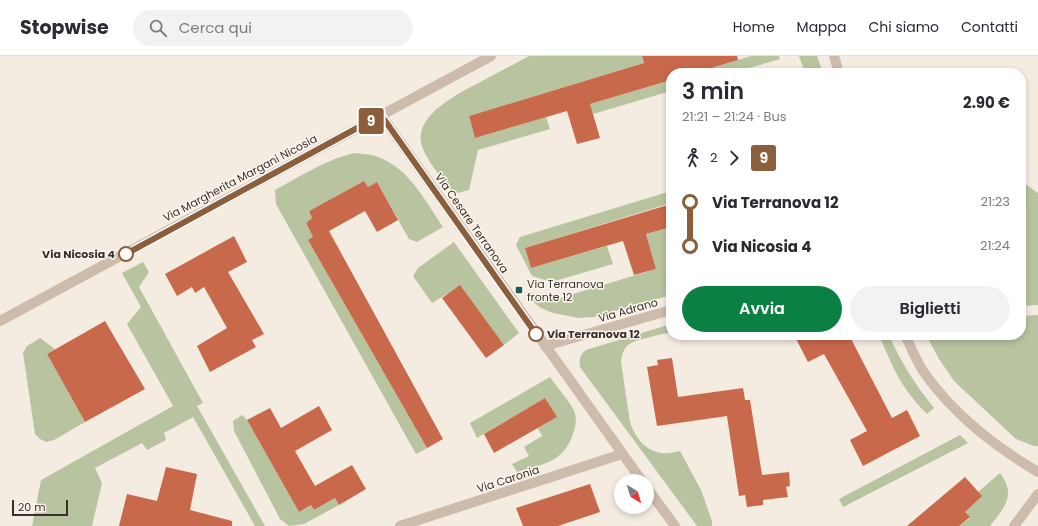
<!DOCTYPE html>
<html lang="it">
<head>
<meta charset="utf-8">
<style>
  :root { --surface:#fff; --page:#f2f2f3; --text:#2b2b33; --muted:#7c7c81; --line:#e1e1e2; --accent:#0b8043 }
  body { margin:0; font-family:Poppins,sans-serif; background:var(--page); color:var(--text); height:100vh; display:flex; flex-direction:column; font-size:15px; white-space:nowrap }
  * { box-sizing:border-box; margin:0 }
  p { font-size:13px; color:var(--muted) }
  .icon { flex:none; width:22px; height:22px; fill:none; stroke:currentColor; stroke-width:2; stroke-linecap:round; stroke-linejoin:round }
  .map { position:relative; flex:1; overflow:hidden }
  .panel { position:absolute; left:666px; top:12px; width:360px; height:272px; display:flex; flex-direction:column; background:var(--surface); border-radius:16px; box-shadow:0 2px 6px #0003 }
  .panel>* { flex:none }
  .badge { padding:0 8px; border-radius:3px; font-size:14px; line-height:26px }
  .needle { width:26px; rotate:142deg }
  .buttons { position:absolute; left:614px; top:418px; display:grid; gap:8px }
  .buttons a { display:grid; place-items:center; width:40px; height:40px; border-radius:50%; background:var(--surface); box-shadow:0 2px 6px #0003; font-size:20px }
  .scale { position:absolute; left:12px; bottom:10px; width:56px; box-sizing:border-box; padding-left:4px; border:2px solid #3b302b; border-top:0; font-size:11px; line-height:14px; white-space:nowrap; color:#3b302b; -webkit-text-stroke:3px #fbf5ee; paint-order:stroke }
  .map>.badge { position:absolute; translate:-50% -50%; box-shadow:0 0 0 2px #fff }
  .legs { display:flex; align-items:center; gap:6px; height:44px; padding:0 16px; font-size:13px }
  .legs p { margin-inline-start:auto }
  .head { display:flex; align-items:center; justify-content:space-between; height:68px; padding:0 16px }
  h1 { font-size:22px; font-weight:600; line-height:30px }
  .button { display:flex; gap:8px; margin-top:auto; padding:8px 16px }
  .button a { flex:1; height:46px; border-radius:24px; background:var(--accent); color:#fff; font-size:16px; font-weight:600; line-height:46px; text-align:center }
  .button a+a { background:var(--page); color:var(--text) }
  ul { padding:0 16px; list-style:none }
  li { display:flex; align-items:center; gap:14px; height:44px; font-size:15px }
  li i { display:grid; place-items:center; width:6px; height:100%; margin:0 5px; background:currentColor }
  li i::after { content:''; width:10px; height:10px; margin:-5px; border:3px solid; border-radius:50%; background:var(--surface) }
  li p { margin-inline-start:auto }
  li:first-child i { background:linear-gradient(#0000 50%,currentColor 0) }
  li:last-child i { background:linear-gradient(currentColor 50%,#0000 0) }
  header { display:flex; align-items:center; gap:24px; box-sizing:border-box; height:56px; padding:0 20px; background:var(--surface); border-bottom:1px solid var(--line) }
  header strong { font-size:19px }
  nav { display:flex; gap:22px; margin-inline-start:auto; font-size:14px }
  .search { width:280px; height:36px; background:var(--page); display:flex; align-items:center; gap:10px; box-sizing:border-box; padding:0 14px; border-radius:22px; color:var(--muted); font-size:15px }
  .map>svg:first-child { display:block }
</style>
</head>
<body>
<header>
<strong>Stopwise</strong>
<div class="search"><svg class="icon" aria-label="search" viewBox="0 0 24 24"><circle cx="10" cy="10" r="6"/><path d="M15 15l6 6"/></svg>Cerca qui</div>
<nav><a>Home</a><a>Mappa</a><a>Chi siamo</a><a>Contatti</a></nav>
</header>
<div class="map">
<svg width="1038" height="470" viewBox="0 0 1038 470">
  <rect width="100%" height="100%" fill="#f4ebe1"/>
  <g fill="#b8c4a0">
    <path d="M529 0H642L644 7 469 60 475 82 546 61 550 73 478 94 469 134 454 138C444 124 424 103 421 86 416 56 464 35 486 23 500 15 515 8 529 0Z"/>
    <path d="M751 0H779L780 3 732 17H694Z"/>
    <path d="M799 0H817L823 17H805Z"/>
    <path d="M671 24V35L593 58 590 48Z"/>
    <path d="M354 97C362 98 371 98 378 101 409 112 426 146 443 171L417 186 409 183 377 126 368 131 364 125 309 155 312 162 306 167 313 181 308 184 427 392 416 398 276 148 275 134C301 120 325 104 354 97Z"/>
    <path d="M1021 125 1038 137V249L1021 250Z"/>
    <path d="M671 135V147L525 192 531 212 607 190 613 208 555 225H548L532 220 516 189 520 181Z"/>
    <path d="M671 171V239L594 261 579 262 553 257 541 252 532 245 528 239 543 243 560 242 656 213 646 178Z"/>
    <path d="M454 186 519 277 504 289 460 230 432 247 413 220 418 212Z"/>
    <path d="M143 206 149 216 139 231 203 347 197 350 265 470H255L193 361 164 377 166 384 147 394 142 387 95 412 102 427 92 470H32L41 424 173 350 127 268 141 251 122 217Z"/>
    <path d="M1038 259V390H1034L1016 383 954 325 939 303 926 279H1021V260Z"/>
    <path d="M671 268V276C660 279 637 283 628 289 623 293 622 300 621 306L630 366C635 381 645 395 662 397 667 398 675 396 680 395L701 434 712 465V470H697L580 311C579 303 580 299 586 294Z"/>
    <path d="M879 279H889C901 307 915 328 934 352L927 358C901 332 893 312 879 279Z"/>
    <path d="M40 282 55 293 47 298 85 366 54 384 46 386 40 383 35 378 23 297 27 290Z"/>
    <path d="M550 321C556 330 572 348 575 357 577 366 575 373 572 381 562 407 540 409 517 416L512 408 529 400 524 391 542 380 538 372 556 361 545 342 477 382 470 367Z"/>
    <path d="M242 359 247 364 299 456 311 449 314 454 335 442 339 449 304 468 289 470 280 463 234 375 233 365Z"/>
    <path d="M960 379 968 387 843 451 839 443Z"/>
    <path d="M1000 417C1017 439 1004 452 990 470H959L970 462 965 456 978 436Z"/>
  </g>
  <g fill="#c8694b">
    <path d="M642 0H737L738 4 694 17H671V24L590 48 600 82 577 88 567 55 475 82 469 60 644 7Z"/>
    <path d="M364 125 368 131 377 126 398 164 377 176 365 155 329 175 443 383 427 392 308 184 313 181 306 167 312 162 309 155Z"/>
    <path d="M671 148V171L646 178 656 213 634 219 623 185 531 212 525 192Z"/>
    <path d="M234 180 247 206 228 216 264 278 252 284 256 291 210 316 197 290 227 272 204 231 195 237 192 231 177 240 165 218Z"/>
    <path d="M460 229 504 289 486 302 442 242Z"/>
    <path d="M105 265 145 333 85 366 47 298Z"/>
    <path d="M794 279H849L892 362 907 354 920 380 863 410 850 384 867 375 824 298 808 306Z"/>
    <path d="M672 302 678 341 743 332 745 344H750L762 419 789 416 790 430 786 431 788 441 763 444V449L747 451 745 439 739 440 727 360 657 370 647 311 658 309 657 304Z"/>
    <path d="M545 342 557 361 494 397 484 378Z"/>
    <path d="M319 350 332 374 295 395 315 430 352 409 366 433 339 449 335 442 314 454 311 449 299 456 247 364 270 352 281 372Z"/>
    <path d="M166 411 197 418 190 454 232 465V470H119L127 438 157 445Z"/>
    <path d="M965 421 982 440 965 456 970 461 959 470H907Z"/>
    <path d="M590 428 600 456 558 470H523L516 452Z"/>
  </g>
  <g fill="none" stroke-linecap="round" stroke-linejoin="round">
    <g stroke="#cdbbac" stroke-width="10">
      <path d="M834 0 839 17"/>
      <path d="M381 59 642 425"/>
      <path d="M0 265 491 0"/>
      <path d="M905 279C911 291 916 304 923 315 953 358 993 389 1038 416"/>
      <path d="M545 290 671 254"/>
      <path d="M647 432 675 470"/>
      <path d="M400 470 622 398"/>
      <path d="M1014 470 1038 438"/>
    </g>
  </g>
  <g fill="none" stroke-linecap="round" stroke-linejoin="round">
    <defs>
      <path id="line-1" d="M126 198 381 59 536 278"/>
    </defs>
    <use href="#line-1" stroke="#fff" stroke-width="9"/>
    <use href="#line-1" stroke="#8b5e3c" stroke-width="6"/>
  </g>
  <g fill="#fff" stroke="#8b5e3c" stroke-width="2">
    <circle cx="126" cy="198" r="7"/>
    <circle cx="536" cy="278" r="7"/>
  </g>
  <rect fill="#1f5a5e" stroke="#fbf5ee" stroke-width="1.5" x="515" y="230" width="8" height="8" rx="2"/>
  <g text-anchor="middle" stroke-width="3" stroke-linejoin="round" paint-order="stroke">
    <g font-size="11" fill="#3b302b" stroke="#fbf5ee">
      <text transform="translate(240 122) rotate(-28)" y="4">Via Margherita Margani Nicosia</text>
      <text transform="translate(472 167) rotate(55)" y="4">Via Cesare Terranova</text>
      <text transform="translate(628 254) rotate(-16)" y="4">Via Adrano</text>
      <text transform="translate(508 423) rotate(-18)" y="4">Via Caronia</text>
    </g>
    <g font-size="11" font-weight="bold" fill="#3b302b" stroke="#fbf5ee" text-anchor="end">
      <text x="115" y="202">Via Nicosia 4</text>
      <text x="547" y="282" text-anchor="start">Via Terranova 12</text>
    </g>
    <g font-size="11" fill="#3b302b" stroke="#fbf5ee" text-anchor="start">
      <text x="527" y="232">Via Terranova<tspan x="527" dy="13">fronte 12</tspan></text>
    </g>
  </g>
</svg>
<div class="buttons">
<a><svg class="needle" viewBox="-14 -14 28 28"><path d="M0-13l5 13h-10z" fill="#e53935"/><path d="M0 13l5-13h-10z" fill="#7c7c81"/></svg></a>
</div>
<div class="scale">20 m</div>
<b class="badge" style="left:371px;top:65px;background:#8b5e3c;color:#fff">9</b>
<section class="panel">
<div class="head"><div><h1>3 min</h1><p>21:21 – 21:24 · Bus</p></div><b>2.90 €</b></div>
<div class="legs"><svg class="icon" aria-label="walk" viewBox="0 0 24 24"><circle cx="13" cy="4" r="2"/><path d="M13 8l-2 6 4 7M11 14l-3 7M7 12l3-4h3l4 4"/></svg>2<svg class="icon" aria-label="forward" viewBox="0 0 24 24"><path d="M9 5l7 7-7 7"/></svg><b class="badge" style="background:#8b5e3c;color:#fff">9</b></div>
<ul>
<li><i style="color:#8b5e3c"></i><b>Via Terranova 12</b><p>21:23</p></li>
<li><i style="color:#8b5e3c"></i><b>Via Nicosia 4</b><p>21:24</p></li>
</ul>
<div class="button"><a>Avvia</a><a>Biglietti</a></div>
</section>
</div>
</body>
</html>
